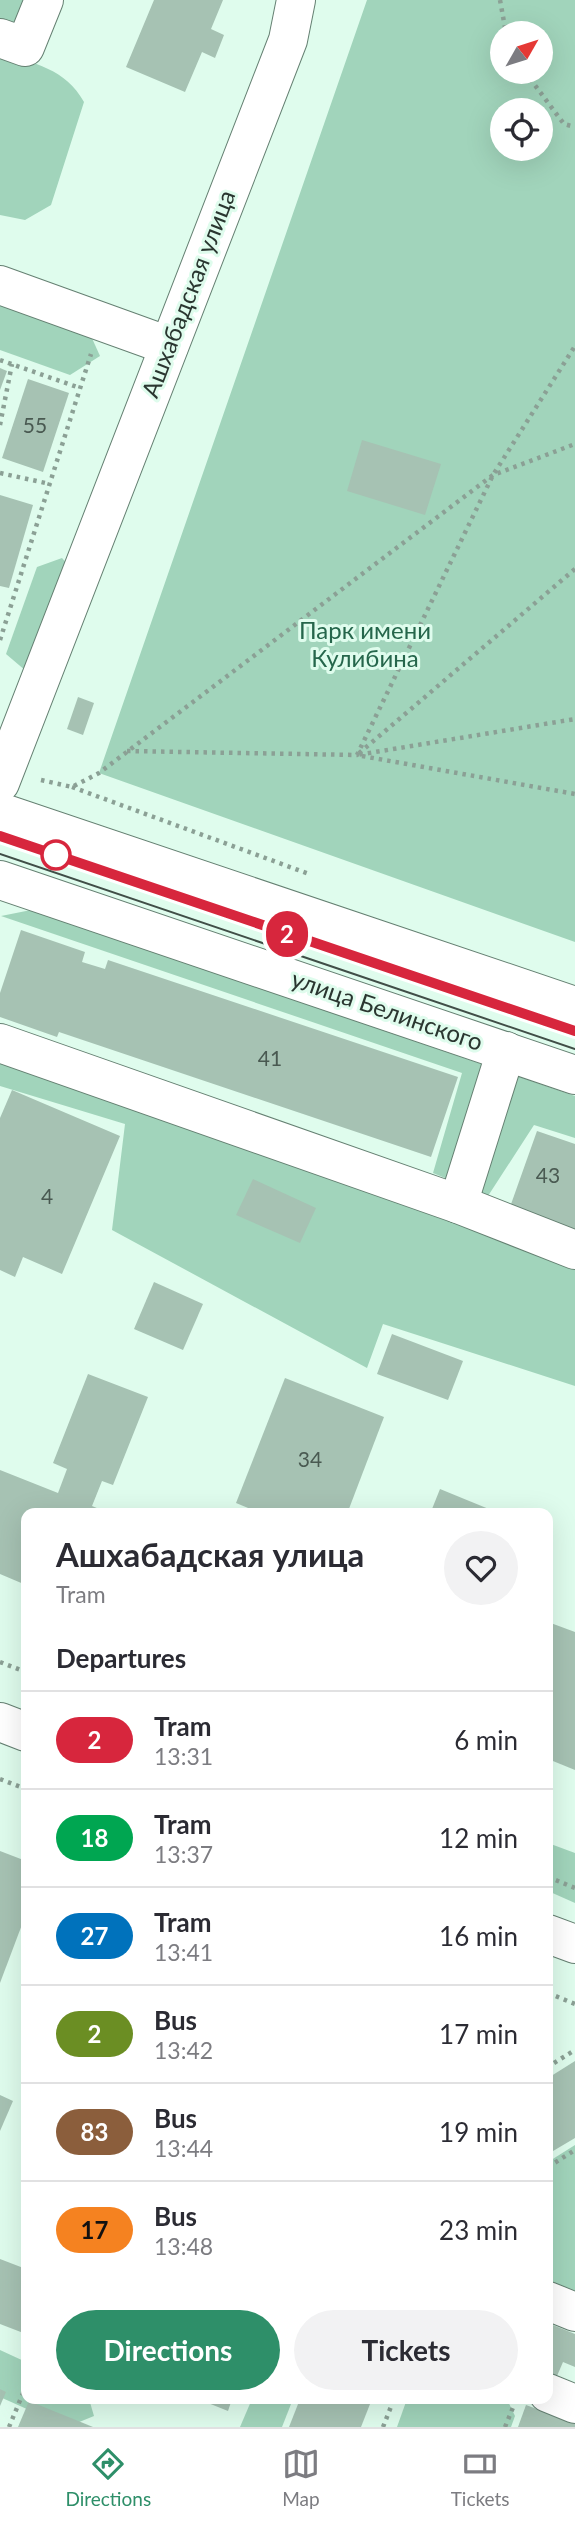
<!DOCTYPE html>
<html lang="en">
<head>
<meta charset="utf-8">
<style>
  :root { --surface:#fff; --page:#f2f2f3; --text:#2b2b33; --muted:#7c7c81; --line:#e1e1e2; --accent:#2e8f69 }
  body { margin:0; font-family:Lato,sans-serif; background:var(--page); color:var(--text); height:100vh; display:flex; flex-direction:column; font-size:26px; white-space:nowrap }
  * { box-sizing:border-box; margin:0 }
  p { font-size:23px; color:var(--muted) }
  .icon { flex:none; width:38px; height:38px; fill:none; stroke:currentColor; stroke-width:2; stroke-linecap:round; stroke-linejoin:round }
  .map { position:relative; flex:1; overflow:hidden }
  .panel { position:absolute; left:21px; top:1508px; width:532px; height:896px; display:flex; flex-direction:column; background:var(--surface); border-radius:14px; box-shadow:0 7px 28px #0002 }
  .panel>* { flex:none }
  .badge { padding:0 14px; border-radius:23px; font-size:24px; line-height:46px }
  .needle { width:46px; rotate:51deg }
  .tools { position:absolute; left:490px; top:21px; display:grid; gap:14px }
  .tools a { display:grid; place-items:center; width:63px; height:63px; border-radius:50%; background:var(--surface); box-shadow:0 7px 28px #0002; font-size:35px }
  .map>.badge { position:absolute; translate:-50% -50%; box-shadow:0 0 0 4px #fff }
  h2 { padding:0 35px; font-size:26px; line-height:63px }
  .round { display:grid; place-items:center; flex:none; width:74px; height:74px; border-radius:37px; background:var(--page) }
  .summary { display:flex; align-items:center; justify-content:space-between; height:119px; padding:0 35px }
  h1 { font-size:33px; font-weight:700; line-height:52px }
  .primary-button { display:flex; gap:14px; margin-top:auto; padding:14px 35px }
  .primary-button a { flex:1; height:80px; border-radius:42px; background:var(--accent); color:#fff; font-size:28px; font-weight:700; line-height:80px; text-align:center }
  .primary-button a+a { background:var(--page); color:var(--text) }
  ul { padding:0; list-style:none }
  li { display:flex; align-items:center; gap:21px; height:98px; padding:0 35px; border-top:2px solid var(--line) }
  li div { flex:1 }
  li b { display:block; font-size:26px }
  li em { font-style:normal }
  li .badge { min-width:77px; font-weight:700; text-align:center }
  .tabs { display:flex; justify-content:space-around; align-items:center; height:98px; border-top:2px solid var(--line); background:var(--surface); font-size:19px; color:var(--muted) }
  .tabs a { display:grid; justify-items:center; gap:4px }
  .tabs .active { color:var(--accent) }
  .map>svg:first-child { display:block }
</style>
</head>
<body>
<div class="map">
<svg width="575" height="2427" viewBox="0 0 575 2427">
  <rect width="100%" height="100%" fill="#dffced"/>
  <g fill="#a1d4bb" fill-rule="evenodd">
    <path d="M0 0H27L16 29 0 23Z"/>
    <path d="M367 0H575V942L99 773ZM502 33H541V72H502ZM502 110H541V149H502Z"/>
    <path d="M0 51C34 64 65 68 84 102L51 205 25 220 0 215Z"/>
    <path d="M0 294 86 325 100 356 70 375 0 350Z"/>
    <path d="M62 558 86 585 26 671 6 654 37 567Z"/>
    <path d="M31 910 575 1096V1138L534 1125 488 1196 433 1173 462 1073 1 916Z"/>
    <path d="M0 1030 575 1236V1386L383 1324 367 1368 112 1230 125 1124 0 1086Z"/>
    <path d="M548 1843 575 1853V1903L548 1891Z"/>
    <path d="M575 2145V2310L548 2301V2162Z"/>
    <path d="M0 2350 26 2362V2399H89L94 2416 67 2427 0 2397Z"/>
    <path d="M252 2399H293L282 2427H240Z"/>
    <path d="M407 2399H507L515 2416 511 2427H397Z"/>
  </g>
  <g fill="#a6c2b3">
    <path d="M154 0H223L211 29 224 35 215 58 202 52 185 92 126 67Z"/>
    <path d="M0 368 7 371 0 390Z"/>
    <path d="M28 379 69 393 43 472 2 458Z"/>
    <path d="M362 440 441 464 425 515 347 491Z"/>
    <path d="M0 495 33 505 9 588 0 586Z"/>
    <path d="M78 697 94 703 83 735 67 729Z"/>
    <path d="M21 930 85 952 82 962 105 969 108 960 458 1077 431 1157 59 1032 57 1037 0 1017V993Z"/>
    <path d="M12 1090 120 1136 62 1274 23 1257 15 1277 0 1270V1118Z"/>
    <path d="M537 1131 575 1144V1230L510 1207Z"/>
    <path d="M253 1179 316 1208 300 1243 236 1215Z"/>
    <path d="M154 1282 203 1304 183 1350 134 1329Z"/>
    <path d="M392 1334 463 1361 448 1400 377 1374Z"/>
    <path d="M88 1374 148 1397 113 1485 102 1481 92 1506 111 1514H26V1585L0 1574V1470L58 1493 67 1469 53 1463Z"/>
    <path d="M285 1378 384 1417 347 1514H263L236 1503Z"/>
    <path d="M440 1489 501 1514H430Z"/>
    <path d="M548 1622 575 1632V1770L548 1759Z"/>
    <path d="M0 1851 26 1861V1914L0 1983Z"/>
    <path d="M575 2061V2138L548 2154V2078Z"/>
    <path d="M0 2095 13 2101 0 2131Z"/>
    <path d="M0 2259 26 2269V2334L0 2324Z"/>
    <path d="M548 2323 575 2334V2367L563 2362 557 2376 548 2373Z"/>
    <path d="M0 2389 6 2392 0 2406Z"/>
    <path d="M198 2399H232L228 2411Z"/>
    <path d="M300 2399H372L361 2427H289Z"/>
    <path d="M29 2401 93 2427H18Z"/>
    <path d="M526 2405 575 2423V2427H518Z"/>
  </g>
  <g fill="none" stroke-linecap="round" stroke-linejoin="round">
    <defs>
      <g id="minor">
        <path d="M0 38 25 47 44 0"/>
        <path d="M0 285 169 346"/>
        <path d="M0 783 288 40 296 0"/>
        <path d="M0 1043 458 1204 506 1051"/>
        <path d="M458 1204 575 1250"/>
        <path d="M0 1722 26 1732"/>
        <path d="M548 1934 575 1944"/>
        <path d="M548 2301 575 2312"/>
        <path d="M548 2393 575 2404"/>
      </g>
      <g id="major">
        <path d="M0 812 575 1006"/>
        <path d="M0 880 575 1075"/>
      </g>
    </defs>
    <use href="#minor" stroke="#658072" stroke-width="40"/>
    <use href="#major" stroke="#658072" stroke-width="40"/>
    <g stroke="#8ba095" stroke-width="4.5" stroke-dasharray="3.5 5" stroke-linecap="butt">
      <path d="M500 0 506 33"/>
      <path d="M525 72 564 124 575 127"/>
      <path d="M0 360 80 388"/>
      <path d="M0 425 12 364"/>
      <path d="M0 473 50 484"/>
      <path d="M575 569 357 755 575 719"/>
      <path d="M0 640 91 354"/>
      <path d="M127 751 357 755 493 475 575 346"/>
      <path d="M362 756 575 794"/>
      <path d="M41 780 72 787 99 773 493 475 575 444"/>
      <path d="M72 787 309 874"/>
      <path d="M0 1662 26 1672"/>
      <path d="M0 1779 26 1789"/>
      <path d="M548 1877 575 1888"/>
      <path d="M548 1993 575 2004"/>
      <path d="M554 2063 575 2050"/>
      <path d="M548 2167 575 2150"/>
      <path d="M9 2427 26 2386"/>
      <path d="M383 2427 394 2399"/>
      <path d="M505 2427 514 2405"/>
    </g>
    <use href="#minor" stroke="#fff" stroke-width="38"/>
    <use href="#major" stroke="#fff" stroke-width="38"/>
    <g stroke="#404e47" stroke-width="2">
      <path d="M0 836 575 1031"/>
      <path d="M0 854 575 1049"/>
    </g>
  </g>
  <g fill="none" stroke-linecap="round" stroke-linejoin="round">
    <defs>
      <path id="line" d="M0 836 575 1031"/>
    </defs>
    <use href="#line" stroke="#fff" stroke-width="16"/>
    <use href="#line" stroke="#d7263d" stroke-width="10"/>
  </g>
  <circle fill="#fff" stroke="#d7263d" stroke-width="3.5" cx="56" cy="855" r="14"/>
  <g text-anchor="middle" stroke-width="6" stroke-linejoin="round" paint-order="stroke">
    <g font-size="21" fill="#495951">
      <text x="35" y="433">55</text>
      <text x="270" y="1066">41</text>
      <text x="548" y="1183">43</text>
      <text x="47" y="1204">4</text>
      <text x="310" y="1467">34</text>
    </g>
    <g font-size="24" fill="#2a3630" stroke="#dffced">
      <text transform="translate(189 294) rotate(-69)" y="8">Ашхабадская улица</text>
      <text transform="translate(387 1011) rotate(19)" y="8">улица Белинского</text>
    </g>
    <g font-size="24" fill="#25664b" stroke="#dffced">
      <text x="365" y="639">Парк имени<tspan x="365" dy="28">Кулибина</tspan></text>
    </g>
  </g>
</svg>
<div class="tools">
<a><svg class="needle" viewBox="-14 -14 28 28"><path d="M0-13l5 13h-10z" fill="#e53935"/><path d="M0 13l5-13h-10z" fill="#7c7c81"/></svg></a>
<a><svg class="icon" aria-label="locate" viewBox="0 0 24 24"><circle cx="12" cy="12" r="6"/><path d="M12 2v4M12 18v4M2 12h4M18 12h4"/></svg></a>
</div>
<b class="badge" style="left:287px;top:934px;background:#d7263d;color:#fff">2</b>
<section class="panel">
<div class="summary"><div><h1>Ашхабадская улица</h1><p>Tram</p></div><a class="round"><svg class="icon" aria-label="heart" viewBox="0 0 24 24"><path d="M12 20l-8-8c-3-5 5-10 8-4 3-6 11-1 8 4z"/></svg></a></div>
<h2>Departures</h2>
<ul>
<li><span class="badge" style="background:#d7263d;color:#fff">2</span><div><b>Tram</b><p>13:31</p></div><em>6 min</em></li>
<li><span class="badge" style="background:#00a651;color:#fff">18</span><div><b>Tram</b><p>13:37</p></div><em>12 min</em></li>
<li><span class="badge" style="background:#0072bc;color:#fff">27</span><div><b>Tram</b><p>13:41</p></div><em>16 min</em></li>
<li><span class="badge" style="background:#6b8e23;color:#fff">2</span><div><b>Bus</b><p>13:42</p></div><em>17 min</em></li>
<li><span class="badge" style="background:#8b5e3c;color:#fff">83</span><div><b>Bus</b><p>13:44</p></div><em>19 min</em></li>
<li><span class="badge" style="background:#f58220;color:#111">17</span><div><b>Bus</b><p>13:48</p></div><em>23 min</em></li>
</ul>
<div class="primary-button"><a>Directions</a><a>Tickets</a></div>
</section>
</div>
<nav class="tabs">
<a class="active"><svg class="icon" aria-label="directions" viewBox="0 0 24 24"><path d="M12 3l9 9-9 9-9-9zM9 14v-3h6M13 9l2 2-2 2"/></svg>Directions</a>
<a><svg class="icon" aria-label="map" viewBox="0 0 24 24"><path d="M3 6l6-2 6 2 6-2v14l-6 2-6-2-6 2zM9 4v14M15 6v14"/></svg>Map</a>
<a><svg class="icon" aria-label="tickets" viewBox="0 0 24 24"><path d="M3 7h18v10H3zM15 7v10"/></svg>Tickets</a>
</nav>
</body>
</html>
